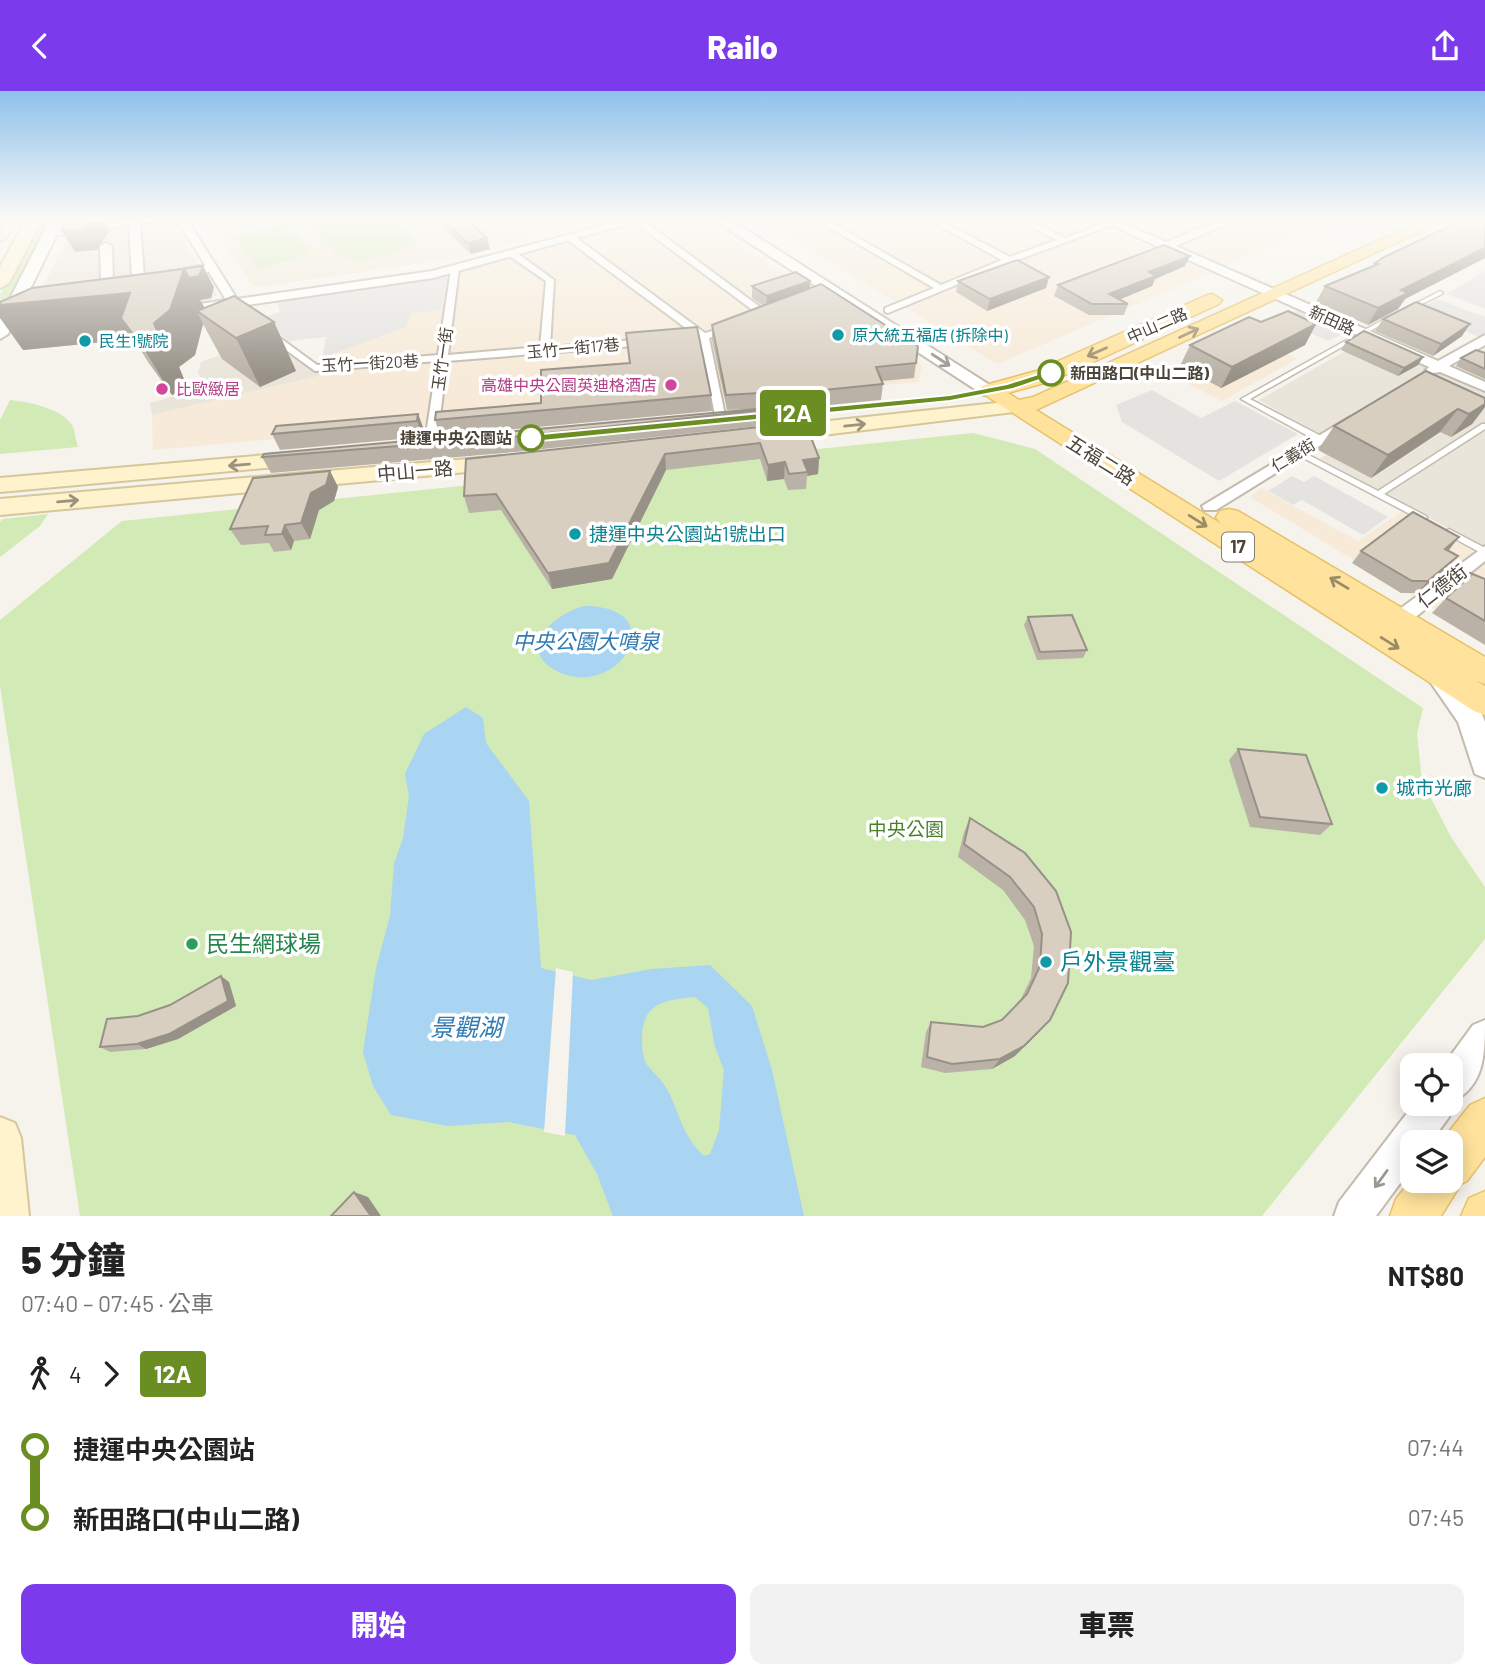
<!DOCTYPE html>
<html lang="zh-TW">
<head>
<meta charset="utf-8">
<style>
  :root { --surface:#fff; --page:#f2f2f2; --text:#222; --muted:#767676; --accent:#7c3aed }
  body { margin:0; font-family:Barlow,"Noto Sans TC",sans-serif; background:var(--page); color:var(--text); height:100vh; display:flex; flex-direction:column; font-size:26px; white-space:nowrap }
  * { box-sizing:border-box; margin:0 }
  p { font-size:23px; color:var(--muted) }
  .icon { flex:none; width:38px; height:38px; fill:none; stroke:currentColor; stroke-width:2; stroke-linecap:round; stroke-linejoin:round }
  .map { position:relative; height:1125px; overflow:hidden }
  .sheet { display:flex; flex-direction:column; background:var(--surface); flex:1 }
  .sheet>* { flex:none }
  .badge { padding:0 14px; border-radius:5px; font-size:24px; line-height:46px }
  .tools { position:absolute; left:1400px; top:962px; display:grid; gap:14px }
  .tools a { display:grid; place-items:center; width:63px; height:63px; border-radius:14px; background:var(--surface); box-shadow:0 4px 18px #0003; font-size:35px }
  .map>.badge { position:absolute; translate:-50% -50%; box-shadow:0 0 0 4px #fff }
  .legs { display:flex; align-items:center; gap:10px; height:77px; padding:0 21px; font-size:23px }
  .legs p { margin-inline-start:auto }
  .headline { display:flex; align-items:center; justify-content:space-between; height:119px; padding:0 21px }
  h1 { font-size:38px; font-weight:800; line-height:52px }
  .action { display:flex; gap:14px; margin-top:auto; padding:14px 21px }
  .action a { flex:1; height:80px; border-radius:14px; background:var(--accent); color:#fff; font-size:28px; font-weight:800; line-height:80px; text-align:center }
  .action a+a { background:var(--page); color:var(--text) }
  ul { padding:0 21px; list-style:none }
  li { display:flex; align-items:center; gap:24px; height:70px; font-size:26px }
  li i { display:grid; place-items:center; width:10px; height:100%; margin:0 9px; background:currentColor }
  li i::after { content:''; width:18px; height:18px; margin:-9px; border:5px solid; border-radius:50%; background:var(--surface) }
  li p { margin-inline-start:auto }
  li:first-child i { background:linear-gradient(#0000 50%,currentColor 0) }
  li:last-child i { background:linear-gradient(currentColor 50%,#0000 0) }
  header { display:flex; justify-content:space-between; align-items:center; height:91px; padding:0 21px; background:var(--accent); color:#fff; font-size:32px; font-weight:800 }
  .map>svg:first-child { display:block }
</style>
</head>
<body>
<header><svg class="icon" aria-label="back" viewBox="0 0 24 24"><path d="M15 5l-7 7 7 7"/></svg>Railo<svg class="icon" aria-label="share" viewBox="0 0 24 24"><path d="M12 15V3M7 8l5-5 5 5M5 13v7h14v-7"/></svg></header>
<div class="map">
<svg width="1485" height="1125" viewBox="0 0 1485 1125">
  <rect width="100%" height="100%" fill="#f6f3ec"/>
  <g fill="#eae5da">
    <path d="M77 127H171L217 204 205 212 123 224 39 204Z"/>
    <path d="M1375 243 1453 276 1485 258V457L1320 368 1338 355 1259 309Z"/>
    <path d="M265 247 312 279H319V285L152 324 150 312 205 296 198 281 201 271Z"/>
  </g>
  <g fill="#f7ead8">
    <path d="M661 127H699L923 274 918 291 153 359 152 324 319 285 322 267 405 236 412 222 442 219 448 184Z"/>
    <path d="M759 127H1085L1210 182 997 273Z"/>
    <path d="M1115 127H1341L1226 174Z"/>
    <path d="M1247 243 1297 268 1222 310 1169 283Z"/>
    <path d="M1261 397 1358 450 1401 421 1485 466V549L1250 406Z"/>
  </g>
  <path fill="#efe8d6" d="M208 127H602L462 166 266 195 252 194Z"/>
  <g fill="#d2eab5">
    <path d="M41 127H56L8 220 0 224V204Z"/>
    <path d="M305 127H395L415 147C403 163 356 177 339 164 326 155 316 139 305 127Z"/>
    <path d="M288 132 312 163 257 178 235 145Z"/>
    <path d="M10 309C29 311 61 317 72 334 75 340 76 350 78 356L0 363V329Z"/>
    <path d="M973 342 1035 358 1423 617 1417 643 1422 690 1451 746 1485 796V848L1262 1125H80L0 595V529L122 430Z"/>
    <path d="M48 423 40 435 0 466V431L3 428Z"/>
  </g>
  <g fill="#e5e3e0">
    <path d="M1485 180V218L1446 203Z"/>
    <path d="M448 184 442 219 412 222 406 236 322 267 326 246 288 250 260 227 280 221 277 210Z"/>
    <path d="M1437 208 1485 226V242L1479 246 1416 220Z"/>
    <path d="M1298 219 1346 241 1328 250 1280 228Z"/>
    <path d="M1152 299 1201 327 1235 310 1298 343 1219 390 1122 331 1116 314Z"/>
    <path d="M1292 385 1304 391 1314 385 1388 426 1363 444 1302 409 1293 414 1268 400Z"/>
  </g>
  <g fill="#a9d4f2" fill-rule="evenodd">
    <path d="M585 515C673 516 621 607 561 582 513 561 551 523 585 515Z"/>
    <path d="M466 616 483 627 486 652 529 710 541 877 591 889 652 878 710 874 752 915 772 979 804 1125H613L597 1083 575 1044 508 1031 448 1035 391 1024 373 995 363 961 376 877 390 825 394 773 403 747 409 705 405 683 424 643ZM695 906 708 917 715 956 724 979 719 1039 710 1063 704 1065C682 1044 681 1026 668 1000 662 988 656 985 648 975 643 969 642 957 642 950 641 912 664 909 695 906Z"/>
  </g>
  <path fill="#f6f3ec" d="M556 877 573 881 565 1045 544 1041Z"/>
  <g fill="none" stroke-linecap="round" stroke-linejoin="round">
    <defs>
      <g id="service">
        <path d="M1440 200 1443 202 1442 203 1412 218 1407 217Z"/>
        <path d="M1388 226 1393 227 1250 308 1323 346V350H1317L1241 308Z"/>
        <path d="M1482 333H1485V338L1384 403 1426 425 1427 427 1426 429 1423 430 1294 362 1298 360H1301L1378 400Z"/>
        <path d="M1449 438 1485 457V464L1446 443 1445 441Z"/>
      </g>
      <g id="pedestrian">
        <path d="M634 127H640L768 222V226H762L634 131Z"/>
        <path d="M813 127H823L941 194 1002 169 925 127H935L1010 166 1057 149 1012 127H1023L1065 147 1111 130 1118 132 1012 171 888 222 885 221V217L934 197Z"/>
        <path d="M569 146H575L705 242 732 235V239L709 247 726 329 725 331 721 332 716 329 700 249 678 250V246L695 244 569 150Z"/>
        <path d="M511 162H517L554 189 550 256 646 248 651 251 646 254 447 270 436 357 430 360 424 357 437 270 315 280 264 243 272 241 317 274 438 264 451 178 455 175 459 178 448 264 540 256 546 190 511 166Z"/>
      </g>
      <g id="minor">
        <path d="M135 127H164L140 133 144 186 138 190 132 186 129 134 50 145 44 142Z"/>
        <path d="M176 127H186L237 208 432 180 631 127H649L433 187 178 224 174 223V217L226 209 209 181 179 185 173 181 205 174Z"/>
        <path d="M1097 127H1111L1166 151 1226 127H1241L1176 155 1438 270 1485 244V254L1449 275 1485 291V300L1440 281 1427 283 1425 280 1429 276 1166 159 1155 160 1156 155Z"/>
        <path d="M106 152 112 155 113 190 107 194 101 190 100 155Z"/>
        <path d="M1350 326 1355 327V333L1216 419H1204L1202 415Z"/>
        <path d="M1485 455V470L1407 533H1393L1391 528 1393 523Z"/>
      </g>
      <g id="tertiary">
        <path d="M51 127H65L8 243 0 248V227Z"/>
        <path d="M711 127H728L999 300 996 304H984Z"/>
        <path d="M1440 576C1458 582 1480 613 1485 631 1485 647 1485 670 1485 687L1475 683 1458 631 1427 586 1431 579Z"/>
        <path d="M1485 929C1485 961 1485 995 1453 1010L1449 1026 1430 1052H1412V1076L1376 1125H1334L1339 1111 1414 1013H1451V975H1443L1473 934Z"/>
      </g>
      <g id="secondary">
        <path d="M2 127H18L6 147 0 149Z"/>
        <path d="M27 127H43L9 192 0 197V176Z"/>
        <path d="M1015 310 1022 312 1026 316 1022 320 773 350 762 343 773 336Z"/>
        <path d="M301 361 309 363 312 368 309 373 0 401V387Z"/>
        <path d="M503 365 511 367 514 372 511 377 0 424V408Z"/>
        <path d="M0 1026 15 1032 21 1047 29 1125H0Z"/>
      </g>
      <g id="primary">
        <path d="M1428 127H1450L1036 319 1278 468 1220 432 1216 426 1220 420 1229 418 1238 420 1485 566V593L1476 590 1485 595V624L1474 620 979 300 982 295 1036 280 1205 205 1212 203 1222 209 1219 213 1052 290 1008 302 1019 309 1033 306Z"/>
        <path d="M1485 1007V1066L1467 1090 1461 1093 1441 1125H1390L1396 1108 1412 1088V1090H1451V1052H1440L1470 1014Z"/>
        <path d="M1485 1100V1125H1461L1469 1107Z"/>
      </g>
    </defs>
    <use href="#service" stroke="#c2bbae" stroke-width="3"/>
    <use href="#pedestrian" stroke="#c2bbae" stroke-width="4"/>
    <use href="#minor" stroke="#c2bbae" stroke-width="4"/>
    <use href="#tertiary" stroke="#c2bbae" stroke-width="4"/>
    <use href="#secondary" stroke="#d6c79b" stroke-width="4"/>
    <use href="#primary" stroke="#e6c16a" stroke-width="3"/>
    <use href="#service" fill="#fff" fill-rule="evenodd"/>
    <use href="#pedestrian" fill="#fff" fill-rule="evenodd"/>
    <use href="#minor" fill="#fff" fill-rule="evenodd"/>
    <use href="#tertiary" fill="#fff" fill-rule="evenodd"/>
    <use href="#secondary" fill="#fff3cd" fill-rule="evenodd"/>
    <use href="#primary" fill="#ffe39c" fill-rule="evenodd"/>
  </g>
  <g fill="#bab2a6">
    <path d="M432 127H465L490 158 471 163Z"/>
    <path d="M1485 127V167L1405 208 1398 218 1368 234 1316 211 1325 195 1373 175 1375 172Z"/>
    <path d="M1185 175 1155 188 1152 195 1119 209 1128 213 1124 224H1089L1054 205 1058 194Z"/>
    <path d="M1049 186 1046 197 987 220 956 201 958 190Z"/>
    <path d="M752 195 810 197 916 272 914 287 882 290 883 293 881 309 799 317 798 331 515 361 271 382 262 366 767 317 727 319 712 249V234L763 215 752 207Z"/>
    <path d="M214 196 211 207 200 209 205 217 274 231 296 280 260 296 222 268 203 233 195 264 179 276 186 293 184 300 172 304 148 271 134 248 23 259Z"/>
    <path d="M1383 228 1462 245 1433 265 1375 240Z"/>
    <path d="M1261 231 1316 233 1305 254 1221 297 1180 275 1190 254Z"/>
    <path d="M1346 251 1423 266 1418 274 1398 285 1341 259Z"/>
    <path d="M1485 262V288L1456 275 1461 267Z"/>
    <path d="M711 304 712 320 440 345 435 329Z"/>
    <path d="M1485 307V316L1472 333 1451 346 1440 341 1371 387 1318 359 1334 335Z"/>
    <path d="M418 323 424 339 423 346 280 359 272 343Z"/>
    <path d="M805 331 819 367 818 383 807 385 806 398 788 399 784 388 767 390 760 368 666 379 612 488 552 498 501 419 469 422 464 405Z"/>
    <path d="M330 380 338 396 334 410 319 419 310 448 294 450 291 459 274 461 269 452 241 454 230 438Z"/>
    <path d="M1448 459 1447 477 1417 502H1401L1352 472 1361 460Z"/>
    <path d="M1464 487 1485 488V554L1432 522 1452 501H1450Z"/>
    <path d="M1028 526 1087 559 1083 567 1037 569 1024 534Z"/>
    <path d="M1238 658 1332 733 1320 744 1250 736 1229 669Z"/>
    <path d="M970 727 1071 841 1015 965 992 978 945 982 921 976 926 941 931 931 983 936 1002 929 1020 910 1031 887 1034 855 1025 829 1003 799 958 766 964 741Z"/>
    <path d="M229 891 236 915 178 948 146 958 110 961 100 956 138 925 170 914Z"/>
  </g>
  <g fill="#979187">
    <path d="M92 127H103L110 139 97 159 75 161 62 140Z"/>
    <path d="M487 147 490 158 471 163 468 152Z"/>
    <path d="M1485 157V167L1405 208 1398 218 1368 234 1378 217 1401 199Z"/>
    <path d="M1190 165 1185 175 1155 188 1152 195 1108 213 1109 203 1149 181Z"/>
    <path d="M203 175 214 196 211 207 200 209 207 221 197 220 203 233 195 264 179 276 186 293 184 300 172 304 144 258 154 232 184 178Z"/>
    <path d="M1049 186 1046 197 987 220 990 208Z"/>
    <path d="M810 190V202L766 217 767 205Z"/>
    <path d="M130 202 121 227 134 248 23 259 0 227V214Z"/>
    <path d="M274 231 296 280 260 296 236 247Z"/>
    <path d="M1316 233 1305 254 1221 297 1232 276Z"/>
    <path d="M1470 233 1462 245 1433 265 1441 253Z"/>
    <path d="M1423 266 1418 274 1398 285 1404 277Z"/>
    <path d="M1485 313V316L1472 333 1451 346 1469 323Z"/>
    <path d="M1458 318 1440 341 1371 387 1388 364Z"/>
    <path d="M418 323 424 339 423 346 417 330Z"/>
    <path d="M665 363 666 379 612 488 552 498 548 482Z"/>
    <path d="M819 367 818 383 807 385 808 381 803 369Z"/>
    <path d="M785 371 784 388 767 390 768 374Z"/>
    <path d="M330 380 338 396 334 410 319 419 310 448 301 432 311 402Z"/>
    <path d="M285 434 294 450 291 459 282 443Z"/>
    <path d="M1459 446 1449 459 1445 458Z"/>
    <path d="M1458 465 1447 477 1417 502 1428 490Z"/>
    <path d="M221 885 229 891 236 915 178 948 146 958 137 953Z"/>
    <path d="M1041 939 1015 965 992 978 1000 968Z"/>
    <path d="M354 1101 368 1106 381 1125H371Z"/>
  </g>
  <g fill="#d8cfc1" stroke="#979187" stroke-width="2">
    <path d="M69 127H92L85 138 62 140Z"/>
    <path d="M441 127H465L487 147 468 152Z"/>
    <path d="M1467 127H1485V157L1401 199 1408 202 1378 217 1325 195 1378 173 1375 172 1384 166Z"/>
    <path d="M1164 154 1190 165 1149 181 1156 185 1109 203 1128 213H1092L1058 194Z"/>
    <path d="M1017 169 1049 186 990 208 958 190Z"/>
    <path d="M203 175 199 185 189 187 184 178 166 180Z"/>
    <path d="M184 178 170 219 154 232 160 248 158 255 144 258 121 227 130 202 0 214V211L32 197Z"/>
    <path d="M796 181 810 190 767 205 752 195Z"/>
    <path d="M821 193 918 255 916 272 876 276 883 293 794 302 799 315 511 346 262 366 264 363 777 316 782 310 777 301 726 304 712 234Z"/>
    <path d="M234 205 274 231 236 247 197 220Z"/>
    <path d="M1416 211 1470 233 1441 253 1383 228Z"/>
    <path d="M1288 220 1316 233 1232 276 1190 254 1249 226 1261 231Z"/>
    <path d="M697 236 711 304 435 329 436 321 541 312V279L630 272 626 242Z"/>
    <path d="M1364 240 1423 266 1404 277 1346 251Z"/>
    <path d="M1476 259 1485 262V278L1461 267Z"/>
    <path d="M1426 280 1485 307V313L1469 323 1458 318 1388 364 1334 335Z"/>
    <path d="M418 323 417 330 272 343 276 335Z"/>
    <path d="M805 331 819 367 803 369 808 381 789 383 785 371 768 374 760 352 665 363 609 472 548 482 496 403 464 405 466 368Z"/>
    <path d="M330 380 326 394 311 402 301 432 285 434 282 443 265 444 268 435 230 438 253 387Z"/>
    <path d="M1413 421 1459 446 1445 458 1458 465 1428 490H1412L1361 460Z"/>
    <path d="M1470 482 1485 488V530L1446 507 1469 486 1464 487Z"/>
    <path d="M1072 524 1087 559 1040 561 1028 526Z"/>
    <path d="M1238 658 1306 664 1332 733 1260 726Z"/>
    <path d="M970 727 1025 762 1056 800 1071 841 1068 892 1050 929 1024 955 1000 968 952 973 927 966 931 931 983 936 1002 929 1027 903 1040 875 1042 843 1034 816 1010 786 964 753Z"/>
    <path d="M221 885 228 910 169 943 137 953 100 956 107 928 138 925 170 914Z"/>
    <path d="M354 1101 371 1125H331Z"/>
  </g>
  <defs><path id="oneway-shaft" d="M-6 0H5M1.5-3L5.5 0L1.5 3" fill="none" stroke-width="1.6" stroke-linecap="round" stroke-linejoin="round" transform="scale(1.75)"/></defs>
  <g stroke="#9c8c66">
    <use href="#oneway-shaft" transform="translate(1189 242) rotate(-25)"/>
    <use href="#oneway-shaft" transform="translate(1097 261) rotate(156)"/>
    <use href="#oneway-shaft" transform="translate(1198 430) rotate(32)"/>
    <use href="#oneway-shaft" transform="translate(1339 492) rotate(-149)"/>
    <use href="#oneway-shaft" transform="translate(1390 552) rotate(32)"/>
  </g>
  <g stroke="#9c9892">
    <use href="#oneway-shaft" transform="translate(941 269) rotate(33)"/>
    <use href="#oneway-shaft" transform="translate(1381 1088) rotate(126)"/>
  </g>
  <g stroke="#9c937c">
    <use href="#oneway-shaft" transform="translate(855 334) rotate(-6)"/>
    <use href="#oneway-shaft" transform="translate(239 374) rotate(175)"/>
    <use href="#oneway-shaft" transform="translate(68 410) rotate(-5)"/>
  </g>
  <linearGradient id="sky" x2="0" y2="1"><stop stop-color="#8fc1ec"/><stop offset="0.45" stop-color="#fbfaf6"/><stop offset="1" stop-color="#fbfaf6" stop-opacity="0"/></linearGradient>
  <rect width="1485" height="285" fill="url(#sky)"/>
  <path fill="#6b8e23" stroke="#fff" stroke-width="2" d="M1051 279 1054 284 1013 298 950 310 531 351 526 347 531 344 950 304 1007 293Z"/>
  <g fill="#0f9aa8" stroke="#fff" stroke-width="2.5">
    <circle cx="838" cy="244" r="7"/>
    <circle cx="85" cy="250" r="7"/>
    <circle cx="575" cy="443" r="7"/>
    <circle cx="1382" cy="697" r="7"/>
    <circle cx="1046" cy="871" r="7"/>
  </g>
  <g fill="#fff" stroke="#6b8e23" stroke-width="3.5">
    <circle cx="1051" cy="282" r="12"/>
    <circle cx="531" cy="347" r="12"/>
  </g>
  <g fill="#d1479c" stroke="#fff" stroke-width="2.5">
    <circle cx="671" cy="294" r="7"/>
    <circle cx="162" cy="298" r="7"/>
  </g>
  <circle fill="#2e9e5b" stroke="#fff" stroke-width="2.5" cx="192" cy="853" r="7"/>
  <g text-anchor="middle" stroke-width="7" stroke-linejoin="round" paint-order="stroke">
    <g font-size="16" fill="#4b4439" stroke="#fff">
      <text transform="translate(1332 229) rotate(24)" y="6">新田路</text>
      <text transform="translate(1157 234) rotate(-24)" y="6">中山二路</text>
      <text transform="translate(573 257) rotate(-5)" y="6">玉竹一街17巷</text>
      <text transform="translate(442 268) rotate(-82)" y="6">玉竹一街</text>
      <text transform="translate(370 272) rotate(-3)" y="6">玉竹一街20巷</text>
      <text transform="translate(1293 364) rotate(-31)" y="6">仁義街</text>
    </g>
    <g font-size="16" fill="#0d838f" stroke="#fff" text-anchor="start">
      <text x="852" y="250">原大統五福店 (拆除中)</text>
      <text x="99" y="256">民生1號院</text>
    </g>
    <g font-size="16" font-weight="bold" fill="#4b4439" stroke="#fff" text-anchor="start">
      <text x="1070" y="288">新田路口(中山二路)</text>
      <text x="512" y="353" text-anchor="end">捷運中央公園站</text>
    </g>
    <g font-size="16" fill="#b23c85" stroke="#fff" text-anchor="end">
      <text x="657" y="300">高雄中央公園英迪格酒店</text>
      <text x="176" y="304" text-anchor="start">比歐緻居</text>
    </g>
    <rect fill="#fff" stroke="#817c74" stroke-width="2" x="1222" y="441.5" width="32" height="29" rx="5"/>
    <g font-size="18" font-weight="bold" fill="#4b4439">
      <text x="1238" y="462">17</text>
    </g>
    <g font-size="19" fill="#4b4439" stroke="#fff">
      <text transform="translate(1101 369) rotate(32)" y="7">五福二路</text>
      <text transform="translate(415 380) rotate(-5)" y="7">中山一路</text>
      <text transform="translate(1442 495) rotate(-38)" y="7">仁德街</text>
    </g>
    <g font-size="19" fill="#0d838f" stroke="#fff" text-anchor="start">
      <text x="589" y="450">捷運中央公園站1號出口</text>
      <text x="1396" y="704">城市光廊</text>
    </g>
    <g font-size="19" fill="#4a7f2a" stroke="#fff">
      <text x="906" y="745">中央公園</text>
    </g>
    <g font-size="21" font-style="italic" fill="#2e7ab2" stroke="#fff">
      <text x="586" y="558">中央公園大噴泉</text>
    </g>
    <g font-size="23" fill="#27864d" stroke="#fff" text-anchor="start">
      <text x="206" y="861">民生網球場</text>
    </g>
    <g font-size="23" fill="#0d838f" stroke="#fff" text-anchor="start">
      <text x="1060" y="879">戶外景觀臺</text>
    </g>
    <g font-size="24" font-style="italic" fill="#2e7ab2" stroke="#fff">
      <text x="466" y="945">景觀湖</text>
    </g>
  </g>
</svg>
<div class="tools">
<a><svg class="icon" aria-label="locate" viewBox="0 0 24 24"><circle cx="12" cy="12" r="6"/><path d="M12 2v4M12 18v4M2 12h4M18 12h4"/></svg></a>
<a><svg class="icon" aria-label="layers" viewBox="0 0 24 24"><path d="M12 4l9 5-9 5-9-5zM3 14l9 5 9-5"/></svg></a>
</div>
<b class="badge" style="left:793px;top:322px;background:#6b8e23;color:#fff">12A</b>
</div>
<section class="sheet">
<div class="headline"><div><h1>5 分鐘</h1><p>07:40 – 07:45 · 公車</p></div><b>NT$80</b></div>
<div class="legs"><svg class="icon" aria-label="walk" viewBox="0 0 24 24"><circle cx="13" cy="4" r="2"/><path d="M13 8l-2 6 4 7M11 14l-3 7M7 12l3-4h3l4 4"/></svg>4<svg class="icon" aria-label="forward" viewBox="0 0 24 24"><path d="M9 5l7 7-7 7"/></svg><b class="badge" style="background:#6b8e23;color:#fff">12A</b></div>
<ul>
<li><i style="color:#6b8e23"></i><b>捷運中央公園站</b><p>07:44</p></li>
<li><i style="color:#6b8e23"></i><b>新田路口(中山二路)</b><p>07:45</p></li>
</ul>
<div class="action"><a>開始</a><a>車票</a></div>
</section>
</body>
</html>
